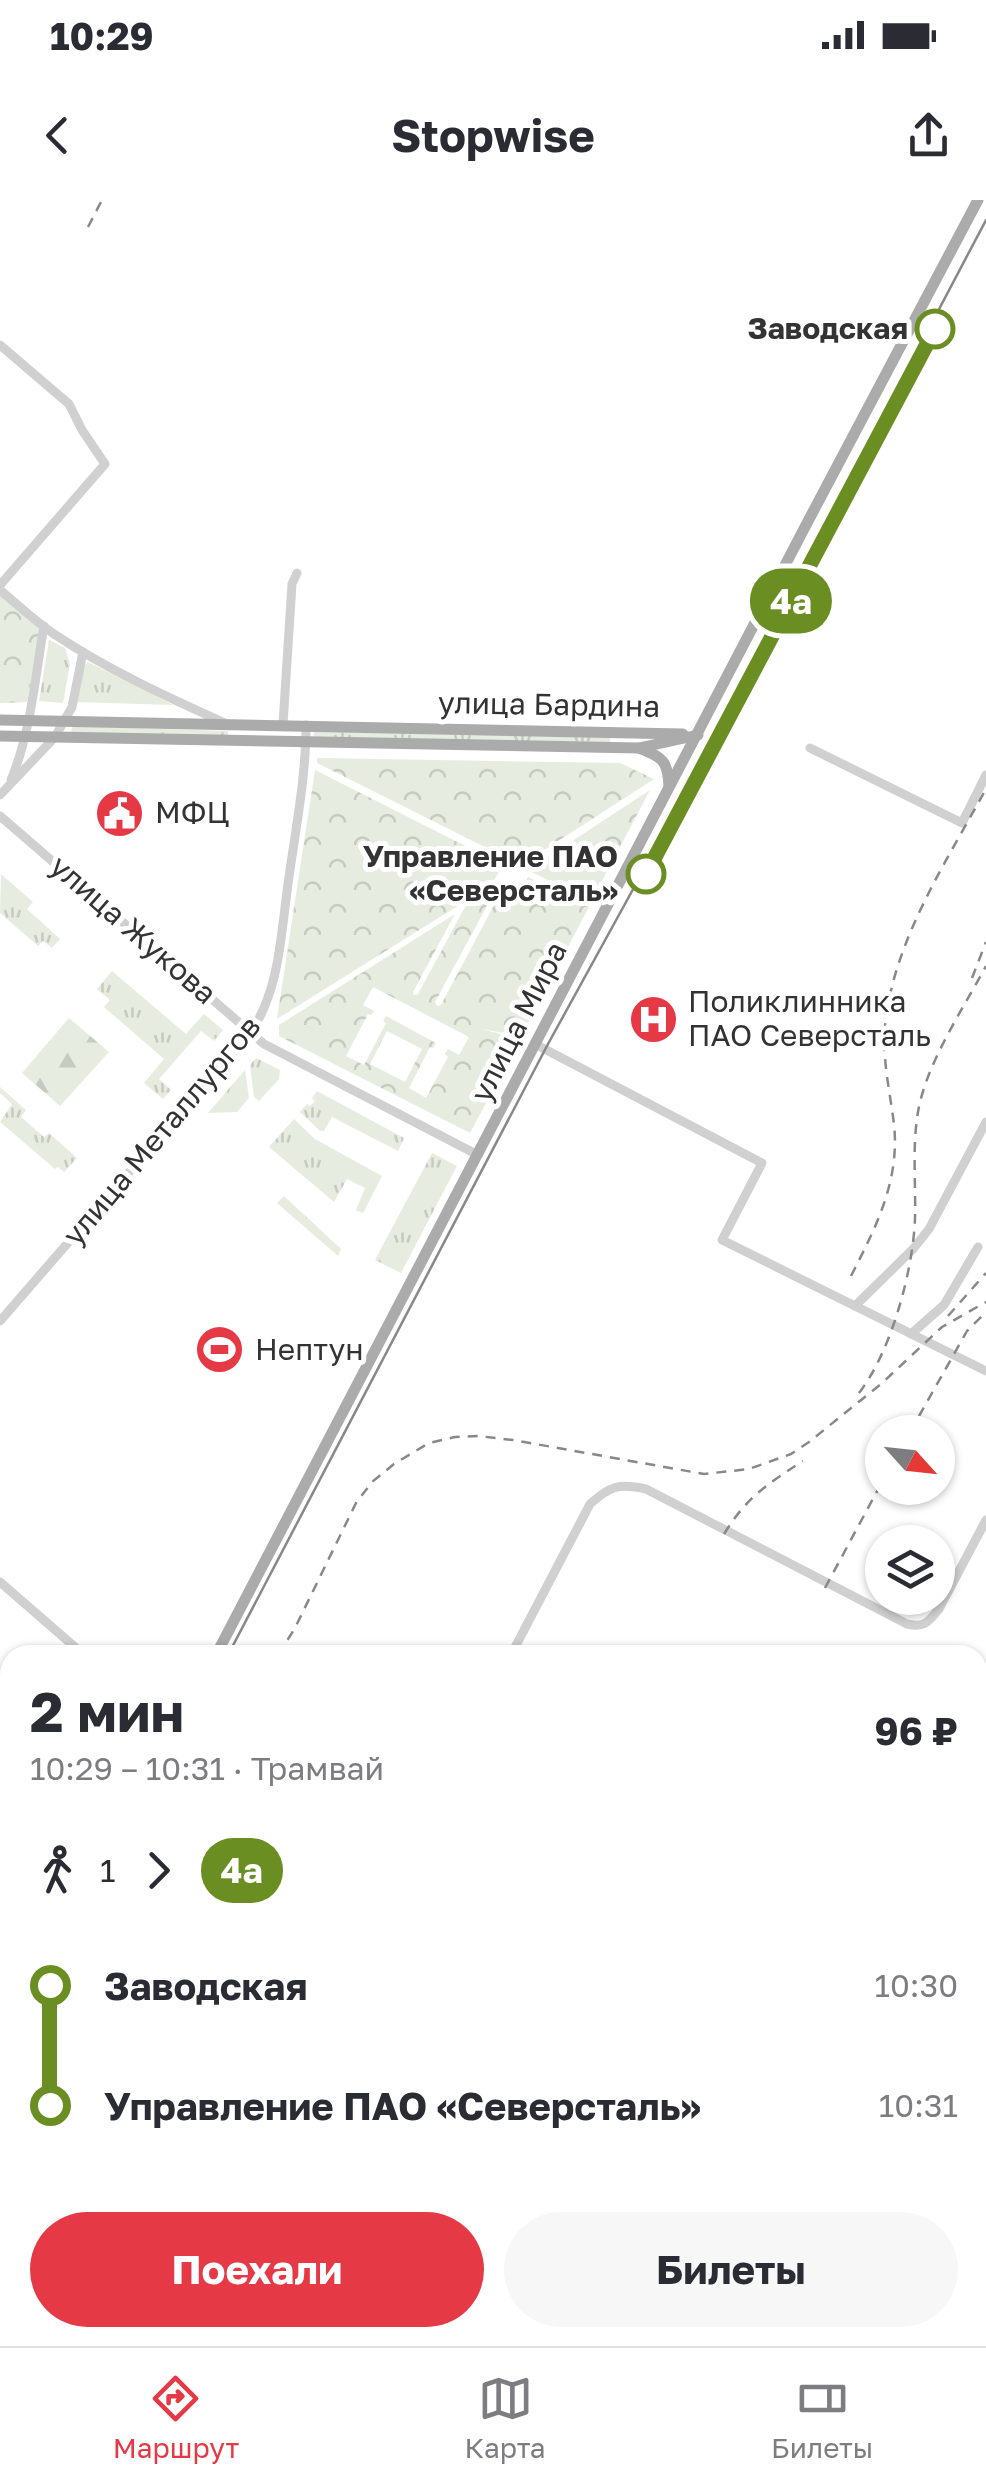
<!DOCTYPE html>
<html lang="ru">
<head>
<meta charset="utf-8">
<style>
  :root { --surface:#fff; --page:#f7f7f7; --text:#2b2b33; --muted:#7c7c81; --line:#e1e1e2; --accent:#e63946 }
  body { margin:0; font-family:"Golos Text",sans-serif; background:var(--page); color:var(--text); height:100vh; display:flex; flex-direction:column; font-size:38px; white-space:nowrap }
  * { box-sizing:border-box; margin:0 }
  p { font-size:32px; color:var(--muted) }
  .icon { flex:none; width:55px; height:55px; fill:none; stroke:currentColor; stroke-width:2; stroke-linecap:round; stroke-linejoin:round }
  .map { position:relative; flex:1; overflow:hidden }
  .details { position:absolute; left:0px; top:1445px; width:988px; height:702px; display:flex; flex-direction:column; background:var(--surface); border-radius:30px 30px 0 0; box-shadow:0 2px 8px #0004 }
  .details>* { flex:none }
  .badge { padding:0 20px; border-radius:32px; font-size:35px; line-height:65px }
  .needle { width:65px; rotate:117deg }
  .buttons { position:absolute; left:865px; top:1215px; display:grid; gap:20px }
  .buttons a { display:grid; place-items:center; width:90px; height:90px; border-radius:50%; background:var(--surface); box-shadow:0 2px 8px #0004; font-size:50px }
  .map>.badge { position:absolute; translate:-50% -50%; box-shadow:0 0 0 5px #fff }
  .legs { display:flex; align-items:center; gap:15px; height:110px; padding:0 30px; font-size:32px }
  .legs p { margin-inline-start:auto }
  .summary { display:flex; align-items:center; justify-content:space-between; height:170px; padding:0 30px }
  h1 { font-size:55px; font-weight:700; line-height:75px }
  .primary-button { display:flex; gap:20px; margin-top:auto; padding:20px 30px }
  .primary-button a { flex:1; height:115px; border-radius:60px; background:var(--accent); color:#fff; font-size:40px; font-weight:700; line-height:115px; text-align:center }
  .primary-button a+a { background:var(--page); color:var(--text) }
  ul { padding:0 30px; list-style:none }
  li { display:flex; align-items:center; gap:35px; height:120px; font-size:38px }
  li i { display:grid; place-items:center; width:15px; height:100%; margin:0 12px; background:currentColor }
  li i::after { content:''; width:25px; height:25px; margin:-12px; border:8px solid; border-radius:50%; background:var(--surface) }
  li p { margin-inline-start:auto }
  li:first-child i { background:linear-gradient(#0000 50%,currentColor 0) }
  li:last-child i { background:linear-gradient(currentColor 50%,#0000 0) }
  .status { display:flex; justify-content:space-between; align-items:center; height:70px; padding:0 50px; background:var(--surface); direction:ltr }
  .status svg { height:28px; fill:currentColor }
  header { display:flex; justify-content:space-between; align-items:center; height:130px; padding:0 30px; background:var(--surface); font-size:45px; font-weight:700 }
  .tab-bar { display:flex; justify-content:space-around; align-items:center; height:140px; border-top:2px solid var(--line); background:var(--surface); font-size:28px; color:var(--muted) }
  .tab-bar a { display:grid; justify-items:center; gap:5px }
  .tab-bar .selected { color:var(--accent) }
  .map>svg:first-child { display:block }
</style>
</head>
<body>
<div class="status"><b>10:29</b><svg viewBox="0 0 49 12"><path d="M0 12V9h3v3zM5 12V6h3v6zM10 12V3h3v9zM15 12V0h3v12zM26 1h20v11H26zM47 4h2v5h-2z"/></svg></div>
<header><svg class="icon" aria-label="back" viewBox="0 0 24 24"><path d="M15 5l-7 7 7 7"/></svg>Stopwise<svg class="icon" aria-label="share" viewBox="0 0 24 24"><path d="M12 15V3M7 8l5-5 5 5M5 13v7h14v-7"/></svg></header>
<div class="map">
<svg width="986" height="2146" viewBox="0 0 986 2146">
  <defs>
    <pattern id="grass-tufts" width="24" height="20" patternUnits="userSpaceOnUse" patternTransform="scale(2.5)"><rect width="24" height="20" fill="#e6ecdf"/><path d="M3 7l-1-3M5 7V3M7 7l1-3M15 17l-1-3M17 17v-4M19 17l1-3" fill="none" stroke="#c6cbc0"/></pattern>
    <pattern id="forest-firs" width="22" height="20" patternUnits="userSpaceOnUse" patternTransform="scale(2.5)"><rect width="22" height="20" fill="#e6ecdf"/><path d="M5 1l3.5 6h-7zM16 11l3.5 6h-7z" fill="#c6cbc0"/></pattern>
    <pattern id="park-crowns" width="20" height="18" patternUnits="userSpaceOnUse" patternTransform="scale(2.5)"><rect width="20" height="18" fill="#e6ecdf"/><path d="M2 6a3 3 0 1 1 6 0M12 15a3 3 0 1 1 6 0" fill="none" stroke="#c6cbc0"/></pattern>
  </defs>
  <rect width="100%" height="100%" fill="#fff"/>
  <g fill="url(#grass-tufts)">
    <path d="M49 440 65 448 70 464 63 503 39 501Z"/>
    <path d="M88 462 173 505 75 502 81 469Z"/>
    <path d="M72 526 228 531V536L71 533Z"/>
    <path d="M314 532 610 535V542L313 538Z"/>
    <path d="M1 674 33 702 27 709 60 739 52 748 43 741 38 746 0 713Z"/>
    <path d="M112 771 186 834 204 814 223 830 214 841 201 831 159 879 171 890 163 899 144 883 164 859 104 807 110 800 97 789Z"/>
    <path d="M256 858 280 870 279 879 259 901 254 897 250 865Z"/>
    <path d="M245 870 249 898 237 912 208 913Z"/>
    <path d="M0 887 26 910 21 917 44 937 49 933 77 958 64 972 58 967 55 969 0 922 12 904 0 893Z"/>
    <path d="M317 891 404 938 398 951 332 917 324 931H320L300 912 307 904 310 906 315 901 312 898Z"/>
    <path d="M294 919 315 939 382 976 363 1013 356 1010 365 988 347 979 334 1002 269 947Z"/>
    <path d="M432 953 457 966 401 1073 375 1060Z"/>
    <path d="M284 996 341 1049 338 1056 277 1003Z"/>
  </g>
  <path fill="url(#forest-firs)" d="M69 818 109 852 60 906 22 873Z"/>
  <g fill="url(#park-crowns)" fill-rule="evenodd">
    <path d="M0 393 41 427 27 502 0 503Z"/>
    <path d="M317 558 620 563 654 579 521 665 317 563Z"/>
    <path d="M315 570 503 665 491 685 277 819Z"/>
    <path d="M650 590 591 702 528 670Z"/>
    <path d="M528 677 589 707 521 836 481 829 520 839 470 933 279 836V825L455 714 413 792 414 795 418 794 465 707 495 691 435 802 437 806 441 805 500 694 515 700ZM373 787 469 837 459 855 448 849 445 854 448 857 426 898 409 888 430 847 433 848 436 843 386 816 383 821 386 823 364 865 346 856 368 814 371 815 374 811 363 805ZM387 831 422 849 405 882 370 864Z"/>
  </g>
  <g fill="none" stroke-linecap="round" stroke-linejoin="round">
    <g stroke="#d0d0d0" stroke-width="9">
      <path d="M0 145 69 204 82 230 105 264 0 385"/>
      <path d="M0 390C18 405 35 421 54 434 108 470 167 497 225 523"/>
      <path d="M283 524 292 384 297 373"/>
      <path d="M810 548 962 623 986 575"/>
      <path d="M11 580C31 532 35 477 44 426"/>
      <path d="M0 595 55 537 72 507 83 452"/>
      <path d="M0 616 264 844 478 955"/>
      <path d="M535 844 762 963 722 1040 986 1171"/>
      <path d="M855 1106 913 1049 929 1029 986 922"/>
      <path d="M0 1121 251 832C281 788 281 728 289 677 296 627 306 576 306 525"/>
      <path d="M911 1134 944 1105 978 1047"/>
      <path d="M0 1382 84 1455"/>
      <path d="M511 1455 590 1304C610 1286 619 1283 646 1289L907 1424C925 1428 928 1422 939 1409L986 1320"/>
      <path d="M0 1848 10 1853"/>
      <path d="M0 1861 10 1867"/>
      <path d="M978 2012 986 1995"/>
      <path d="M377 2138 393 2146"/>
      <path d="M908 2146 912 2138"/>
    </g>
    <g stroke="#ababab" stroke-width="11">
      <path d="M0 520 683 534"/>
      <path d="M0 536 639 548 698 535"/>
      <path d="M639 548C663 557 668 561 669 587"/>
      <path d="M216 1455 806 325 978 0"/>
      <path d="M0 1901 10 1890"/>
    </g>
    <g stroke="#888" stroke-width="2.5">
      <path d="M228 1455 548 844 642 673 986 20"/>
      <path d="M0 1925 10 1912"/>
    </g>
    <g stroke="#888" stroke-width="2.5" stroke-dasharray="10 8" stroke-linecap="butt">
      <path d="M88 27 102 0"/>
      <path d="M972 778 986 742"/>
      <path d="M851 1076C876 1027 900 981 894 924 890 892 882 859 885 826 893 742 946 662 986 589"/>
      <path d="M948 1116 986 1073"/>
      <path d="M859 1193C891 1152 913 1071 915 1019 916 984 912 947 918 912 926 864 963 809 986 766"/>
      <path d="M910 1232 967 1131 986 1112"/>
      <path d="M724 1334C746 1298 767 1284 803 1261"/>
      <path d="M825 1388 882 1282"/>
      <path d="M278 1455 295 1428 356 1303 372 1282 394 1264 429 1243 455 1237 478 1236 513 1240 704 1274 749 1269 791 1254 809 1242 881 1184 942 1127 986 1102"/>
      <path d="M978 2070 986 2053"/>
      <path d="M978 2113 986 2097"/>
      <path d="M314 2138 318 2146"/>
      <path d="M335 2138 338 2146"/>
      <path d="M372 2138 374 2146"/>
      <path d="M934 2146 941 2138"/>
      <path d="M961 2146 965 2138"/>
      <path d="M978 2146 986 2134"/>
    </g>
  </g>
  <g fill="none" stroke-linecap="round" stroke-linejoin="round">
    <defs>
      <path id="line-1" d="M646 674 935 129"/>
    </defs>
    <use href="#line-1" stroke="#fff" stroke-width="22"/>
    <use href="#line-1" stroke="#6b8e23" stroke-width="15"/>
  </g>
  <defs>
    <symbol id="civic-disc" viewBox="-11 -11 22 22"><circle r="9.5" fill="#e63946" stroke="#fff"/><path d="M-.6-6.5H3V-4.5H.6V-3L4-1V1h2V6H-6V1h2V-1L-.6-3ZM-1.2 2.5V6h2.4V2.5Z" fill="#fff"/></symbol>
    <symbol id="hospital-disc" viewBox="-11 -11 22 22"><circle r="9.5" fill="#e63946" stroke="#fff"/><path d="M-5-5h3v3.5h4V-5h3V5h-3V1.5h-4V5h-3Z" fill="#fff"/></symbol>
    <symbol id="stadium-disc" viewBox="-11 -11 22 22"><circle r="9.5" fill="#e63946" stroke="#fff"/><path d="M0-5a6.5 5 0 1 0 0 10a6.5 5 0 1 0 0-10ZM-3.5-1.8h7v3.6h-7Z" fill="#fff"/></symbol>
  </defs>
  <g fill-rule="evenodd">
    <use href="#civic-disc" x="92" y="586" width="55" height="55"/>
    <use href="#hospital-disc" x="626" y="792" width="55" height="55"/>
    <use href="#stadium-disc" x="192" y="1122" width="55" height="55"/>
  </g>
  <g fill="#fff" stroke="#6b8e23" stroke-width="5">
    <circle cx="935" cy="129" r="18"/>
    <circle cx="646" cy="674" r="18"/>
  </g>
  <g text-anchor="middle" stroke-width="10" stroke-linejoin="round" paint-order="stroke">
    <g font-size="30" font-weight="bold" fill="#333" stroke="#fff" text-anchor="end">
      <text x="908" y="139">Заводская</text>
      <text x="618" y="667">Управление ПАО<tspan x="618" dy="34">«Северсталь»</tspan></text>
    </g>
    <g font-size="30" fill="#333" stroke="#fff">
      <text transform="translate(549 505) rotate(1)" y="10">улица Бардина</text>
      <text transform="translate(133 730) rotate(41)" y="10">улица Жукова</text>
      <text transform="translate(519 822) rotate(-63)" y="10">улица Мира</text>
      <text transform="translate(162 931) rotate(-50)" y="10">улица Металлургов</text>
    </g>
    <g font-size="30" fill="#333" stroke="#fff" text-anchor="start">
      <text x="155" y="623">МФЦ</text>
      <text x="688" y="812">Поликлинника<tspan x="688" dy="34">ПАО Северсталь</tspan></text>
      <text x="255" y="1160">Нептун</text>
    </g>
  </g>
</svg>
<div class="buttons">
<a><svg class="needle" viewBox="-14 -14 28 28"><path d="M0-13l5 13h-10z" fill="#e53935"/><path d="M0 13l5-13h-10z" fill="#7c7c81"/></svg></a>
<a><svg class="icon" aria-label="layers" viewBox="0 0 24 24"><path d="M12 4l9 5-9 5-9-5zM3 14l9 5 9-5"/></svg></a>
</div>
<b class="badge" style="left:791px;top:401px;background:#6b8e23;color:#fff">4а</b>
<section class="details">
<div class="summary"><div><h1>2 мин</h1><p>10:29 – 10:31 · Трамвай</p></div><b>96 ₽</b></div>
<div class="legs"><svg class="icon" aria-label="walk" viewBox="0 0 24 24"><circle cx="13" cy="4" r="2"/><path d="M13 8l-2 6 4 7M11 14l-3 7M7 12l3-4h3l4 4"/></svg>1<svg class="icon" aria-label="forward" viewBox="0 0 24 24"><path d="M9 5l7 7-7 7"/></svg><b class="badge" style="background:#6b8e23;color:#fff">4а</b></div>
<ul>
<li><i style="color:#6b8e23"></i><b>Заводская</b><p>10:30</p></li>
<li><i style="color:#6b8e23"></i><b>Управление ПАО «Северсталь»</b><p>10:31</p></li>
</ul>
<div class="primary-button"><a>Поехали</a><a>Билеты</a></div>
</section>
</div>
<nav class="tab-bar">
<a class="selected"><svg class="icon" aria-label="directions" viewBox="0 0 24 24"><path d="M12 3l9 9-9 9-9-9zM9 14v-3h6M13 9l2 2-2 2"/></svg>Маршрут</a>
<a><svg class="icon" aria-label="map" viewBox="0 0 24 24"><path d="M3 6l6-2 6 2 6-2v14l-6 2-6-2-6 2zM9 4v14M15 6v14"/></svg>Карта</a>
<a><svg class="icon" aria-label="tickets" viewBox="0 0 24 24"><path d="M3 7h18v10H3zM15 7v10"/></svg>Билеты</a>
</nav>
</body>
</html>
